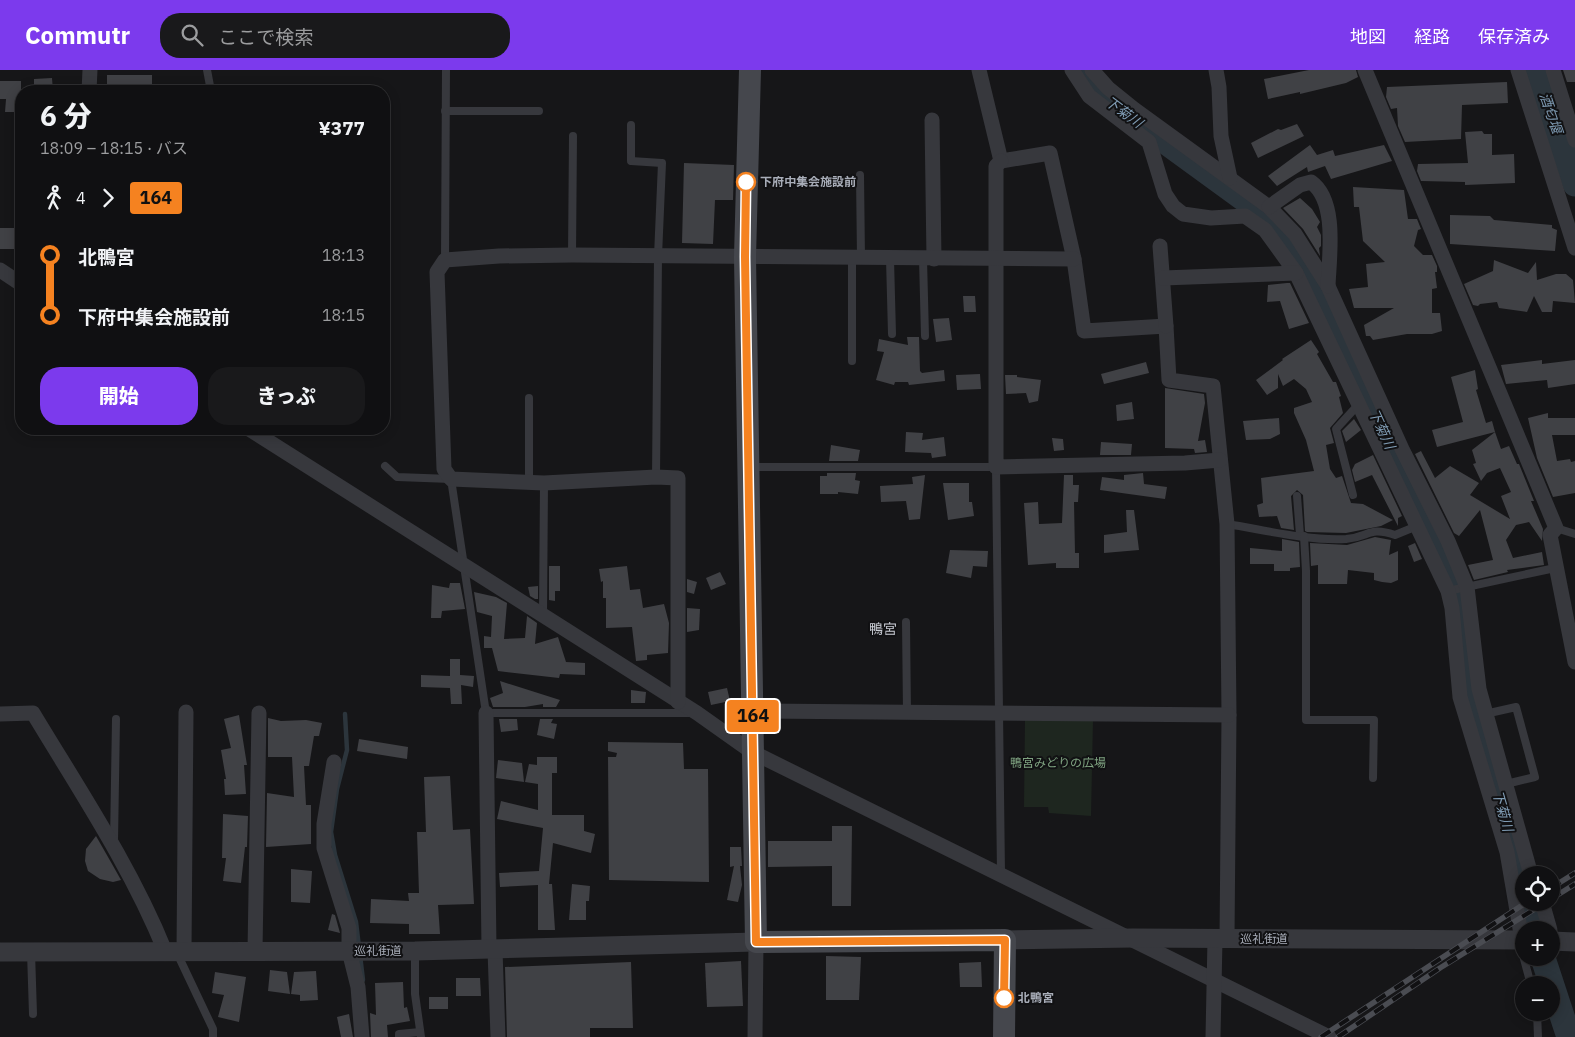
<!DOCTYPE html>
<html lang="ja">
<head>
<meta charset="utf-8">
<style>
  :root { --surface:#101012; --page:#19191b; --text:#f1f3f6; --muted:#9c9d9f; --line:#303032; --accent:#7c3aed }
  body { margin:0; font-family:"IBM Plex Sans","Noto Sans JP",sans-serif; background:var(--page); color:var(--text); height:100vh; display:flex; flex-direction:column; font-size:19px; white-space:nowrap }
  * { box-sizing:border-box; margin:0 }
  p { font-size:16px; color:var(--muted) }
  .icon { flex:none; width:28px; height:28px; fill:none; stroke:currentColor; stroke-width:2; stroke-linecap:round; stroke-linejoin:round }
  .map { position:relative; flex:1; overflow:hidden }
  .panel { position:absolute; left:15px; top:15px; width:375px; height:350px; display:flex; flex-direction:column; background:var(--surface); border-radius:20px; box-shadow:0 2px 12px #0003,0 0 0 1px var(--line) }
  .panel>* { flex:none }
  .badge { padding:0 10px; border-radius:4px; font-size:18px; line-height:32px }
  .tools { position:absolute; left:1515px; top:796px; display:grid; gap:10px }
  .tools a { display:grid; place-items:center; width:45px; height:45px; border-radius:50%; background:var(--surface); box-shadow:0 2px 12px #0003,0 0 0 1px var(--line); font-size:25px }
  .map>.badge { position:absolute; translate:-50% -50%; box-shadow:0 0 0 2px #fff }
  .legs { display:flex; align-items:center; gap:8px; height:55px; padding:0 25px; font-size:16px }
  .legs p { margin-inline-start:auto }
  .head { display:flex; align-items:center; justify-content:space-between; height:85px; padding:0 25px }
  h1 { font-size:28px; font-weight:800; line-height:38px }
  .button { display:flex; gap:10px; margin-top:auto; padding:10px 25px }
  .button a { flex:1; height:58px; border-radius:20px; background:var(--accent); color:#fff; font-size:20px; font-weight:800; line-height:58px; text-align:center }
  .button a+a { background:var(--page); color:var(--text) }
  ul { padding:0 25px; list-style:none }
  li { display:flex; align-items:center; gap:18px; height:60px; font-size:19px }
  li i { display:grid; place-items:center; width:8px; height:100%; margin:0 6px; background:currentColor }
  li i::after { content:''; width:12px; height:12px; margin:-6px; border:4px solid; border-radius:50%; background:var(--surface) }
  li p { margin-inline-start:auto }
  li:first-child i { background:linear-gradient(#0000 50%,currentColor 0) }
  li:last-child i { background:linear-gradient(currentColor 50%,#0000 0) }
  header { display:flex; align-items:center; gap:30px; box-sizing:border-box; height:70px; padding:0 25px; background:var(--accent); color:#fff }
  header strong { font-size:24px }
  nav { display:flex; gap:28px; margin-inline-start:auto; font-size:18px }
  .search { width:350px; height:45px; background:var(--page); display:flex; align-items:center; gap:12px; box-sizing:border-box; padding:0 18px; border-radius:20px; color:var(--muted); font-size:19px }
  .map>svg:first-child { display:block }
</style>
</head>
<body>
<header>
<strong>Commutr</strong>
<div class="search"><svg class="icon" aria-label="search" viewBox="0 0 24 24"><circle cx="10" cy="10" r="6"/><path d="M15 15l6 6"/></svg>ここで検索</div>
<nav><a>地図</a><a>経路</a><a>保存済み</a></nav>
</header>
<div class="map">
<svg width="1575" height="967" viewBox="0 0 1575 967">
  <rect width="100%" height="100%" fill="#161618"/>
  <path fill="#1e261f" d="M1025 649 1093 650 1091 746 1049 743 1048 737H1024Z"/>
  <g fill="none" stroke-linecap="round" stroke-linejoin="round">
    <g stroke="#2c353c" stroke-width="4.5">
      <path d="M345 644 347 680 337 719 331 762 335 785 356 852 359 877"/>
      <path d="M360 885 363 910"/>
    </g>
    <g stroke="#2c353c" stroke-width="25">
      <path d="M1082 0 1101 25 1263 143 1290 172 1303 193 1453 508C1463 551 1463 594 1473 637 1487 696 1506 755 1524 813"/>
      <path d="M1537 0 1575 114"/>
      <path d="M1529 832 1536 860"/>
      <path d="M1543 888 1569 967"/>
    </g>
  </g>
  <g fill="#404145">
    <path d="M1309 0H1356L1358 7 1346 13 1300 24V22L1268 29 1264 9Z"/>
    <path d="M1563 0H1575V12H1567Z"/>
    <rect x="107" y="5" width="45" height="16"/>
    <path d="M52 8 53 21H34V9Z"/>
    <path d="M0 11H21V42H5L6 29H0Z"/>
    <path d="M1507 12 1508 33 1462 35 1461 69 1405 72 1398 56 1397 38 1391 39 1386 27 1387 17Z"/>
    <path d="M1297 54 1304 66 1258 88 1251 73 1278 59 1281 60Z"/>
    <path d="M1482 61 1484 64H1492V85L1514 84 1515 113 1465 115V112L1421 111 1417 101 1418 94 1468 93 1465 62Z"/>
    <path d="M1310 75 1317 85 1333 80 1335 86 1384 75 1392 91 1331 109 1325 96 1308 102 1307 97 1277 116 1268 106Z"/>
    <path d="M684 93 734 95 733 130H715L713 174 682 173Z"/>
    <path d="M1353 117 1404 120 1408 149H1417L1421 159 1418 160 1414 176 1423 185H1432L1437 196V202H1435L1437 218 1432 219V243H1440L1442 261 1432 264H1407L1373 270 1370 266H1366L1364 255 1394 238H1354L1349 219 1368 217 1366 194 1385 192 1363 171 1359 137H1354Z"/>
    <path d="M1300 128 1312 139 1320 152 1317 157 1321 165V176L1319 178 1320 186 1303 159 1283 138Z"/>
    <path d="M1450 145 1490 146 1494 150 1552 155V158L1557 160 1555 181 1450 174Z"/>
    <rect x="0" y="158" width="21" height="21"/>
    <path d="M1494 190 1528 203 1536 192 1537 210 1556 204H1566L1573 210 1575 233 1553 231 1552 242H1542L1534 226 1527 242 1499 238 1497 232 1480 234 1478 236 1473 235 1464 214 1493 201Z"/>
    <path d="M1287 213H1290L1309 253 1289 259 1280 231 1267 232 1268 215Z"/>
    <path d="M963 226H975L976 242H964Z"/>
    <path d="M949 248 952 270 936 272 933 249Z"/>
    <path d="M907 267H919L920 301 922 303 944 300 945 311 909 315 908 312H895L894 315 876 310 884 282 877 281 879 269 908 275Z"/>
    <path d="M1311 270 1319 282 1317 284 1333 312H1336L1341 326 1339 327 1343 343 1330 358 1334 373 1326 375 1330 399 1336 408 1342 406 1351 433 1363 434 1393 450 1381 456 1346 463 1307 462 1305 461 1303 425 1297 420 1291 426 1294 460 1281 458 1277 446 1259 447 1257 435 1263 433 1261 408 1314 401 1306 370 1294 343V338L1312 332 1306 319 1294 309 1283 316 1278 304V318L1267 325 1256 310 1283 290 1282 289Z"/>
    <path d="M1542 290V294L1575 290V314L1548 318 1547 310 1506 314 1501 295Z"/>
    <path d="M1146 292 1149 303 1104 314 1101 304Z"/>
    <path d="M1475 300 1478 319 1476 320 1486 353 1492 351 1495 362 1437 377 1432 360 1463 352 1451 307Z"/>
    <path d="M980 304 981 319 957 320 956 305Z"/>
    <path d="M1005 305H1017V307L1041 310 1038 331 1029 333 1026 323 1006 324Z"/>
    <path d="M1165 318 1204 324 1205 333 1198 371 1205 370 1207 382 1195 383 1194 379 1165 378Z"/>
    <path d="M1132 332 1134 349 1117 351 1116 335Z"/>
    <path d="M1548 343V348H1575V365H1552L1557 391 1570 389 1571 392 1575 391V423L1553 427 1537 388 1528 348Z"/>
    <path d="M1279 348 1280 364 1270 369 1246 370 1243 351Z"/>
    <path d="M1354 349 1361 360 1346 372 1342 361Z"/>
    <path d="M906 362 923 363 922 370 944 367 946 386 932 388 931 383 905 382Z"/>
    <path d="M1495 362 1501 379 1509 376 1517 394H1519L1534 431H1531L1543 459 1542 471 1529 452 1516 455 1506 470 1513 488 1542 482 1544 495 1507 500 1508 502 1474 510 1468 495 1493 490 1480 440 1459 466 1454 463 1415 384 1421 381 1435 408 1450 396 1479 413 1470 425 1510 449 1501 426 1511 422 1500 398 1487 403 1481 411 1473 394 1476 393 1472 380Z"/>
    <path d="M1052 368 1063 369 1064 380 1054 381Z"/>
    <path d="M1101 372 1132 374 1131 385H1100Z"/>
    <path d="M831 375 860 380 858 391H829Z"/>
    <path d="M1373 385 1402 446 1398 448V456L1372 405 1355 412 1352 400 1355 394Z"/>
    <path d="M827 403H856L855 410 860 411 858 424 838 422V424H820V406H827Z"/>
    <path d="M1143 403 1144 414 1167 417 1165 429 1100 420 1102 407 1124 410V405Z"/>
    <path d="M925 405 920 449 909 450 906 431 881 432 880 416 913 414 912 407Z"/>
    <path d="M1064 405H1073V415H1079L1078 432H1074L1075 483H1079V498H1056V493L1028 495 1024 433 1038 432 1039 454 1062 453Z"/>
    <path d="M943 413H969V432H972L974 446 948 450Z"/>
    <path d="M1126 440H1134L1139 480 1104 483V465L1127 462Z"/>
    <path d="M1375 467 1391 470 1389 485 1398 481V510L1391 513 1382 512 1374 510V503L1348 500 1347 514H1318V495L1311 496 1310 473 1347 475Z"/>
    <path d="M1282 469 1299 472 1300 497 1290 498V501H1274V494H1250V478L1282 481Z"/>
    <path d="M1415 473 1422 489 1414 492 1408 476Z"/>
    <path d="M950 480 988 481 987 497 973 496 971 508 946 503Z"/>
    <path d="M549 496H560V521H555V531L549 530Z"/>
    <path d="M627 496 630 520 640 519 643 538 664 534 669 553 668 583 647 585V590L636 591 632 557 606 558V528H603V511L601 512 599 499Z"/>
    <path d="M720 502 726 514 711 520 706 508Z"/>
    <path d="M687 509 697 512 694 524 687 522Z"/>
    <path d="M450 513H460L465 539 442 541 441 548H431L432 515 449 518Z"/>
    <path d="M538 516V529H535L530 526 528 517Z"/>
    <path d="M474 522 496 527 507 533 504 569 525 568 527 546 537 553 535 574 558 567 566 592 585 593V605L560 604 559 608 498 601 492 578H484V566L491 567 492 546 477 542Z"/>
    <path d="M687 538 700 539 699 560 687 562Z"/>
    <path d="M450 589H460V605L474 606 473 617 461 615 462 634H451L450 618 421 617V605L450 606Z"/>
    <path d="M500 611 560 630 556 637H543V634L525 637H493L490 628 503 623Z"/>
    <path d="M727 618 730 631 711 635 708 622Z"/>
    <path d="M631 620 646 622 645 633H631Z"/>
    <path d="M239 645 247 695H244L246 724 225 725 224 709H226L221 680 231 678 224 649Z"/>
    <path d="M268 648 281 651 306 650 322 653 319 666H314L309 696H304L306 735H311V774L266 777 267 723 294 727 292 687H268Z"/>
    <path d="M499 649H517L518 660 501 662Z"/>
    <path d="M540 649H553L551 653 557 654 554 669 537 665Z"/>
    <path d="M359 669 408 677 407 689 357 681Z"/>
    <path d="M608 672 683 673 684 699H708L709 812 609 810 608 687H616L617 683 608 681Z"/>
    <path d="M537 687H557V703H552V745H584V761L595 764 591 783 553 773 549 814H552L555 860H538V815L500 817 499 803 539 801 543 758 497 749 501 731 538 740V714L525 712 529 694 537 695Z"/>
    <path d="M498 690 522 693 524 712 496 708Z"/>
    <path d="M450 706 453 760 470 759 474 834 438 835 440 864H409V854L370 853 371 829 409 831 408 823H419L417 762H426L424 707Z"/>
    <path d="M223 744 248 746 247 777H245L241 813 223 811 226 788H222Z"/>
    <path d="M832 756H852L851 836H832V796L768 797V771H832Z"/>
    <path d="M96 766 112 794 121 810 113 812 100 809 88 801 85 791 86 779Z"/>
    <path d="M730 777H741L742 796H740L742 815 738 832 727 830 734 796 730 797Z"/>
    <path d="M291 799 312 801 310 833 291 832Z"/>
    <path d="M572 814 590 816 589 831H586V850H569Z"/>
    <path d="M332 844 335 845 340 863 328 860Z"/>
    <path d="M826 886 861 887 859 930H826Z"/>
    <path d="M741 891 743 936 707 937 705 893Z"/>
    <path d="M631 892 633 958H590V967H507L505 897Z"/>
    <path d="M981 892 982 917H960L959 893Z"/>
    <path d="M270 900 287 902 290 924 268 921Z"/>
    <path d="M316 901 318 930 300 931V925L291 924 294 902Z"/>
    <path d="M215 902 246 907 239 952 218 947 224 925 212 923Z"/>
    <path d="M456 908H480L481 926H456Z"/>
    <path d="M403 912 404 938 407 937 410 951 387 955 388 967H371L370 943 376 945 375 913Z"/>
    <rect x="429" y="927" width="19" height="12"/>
    <path d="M349 944 353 967H341L337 947Z"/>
  </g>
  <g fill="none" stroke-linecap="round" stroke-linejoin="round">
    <g stroke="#37383d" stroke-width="8">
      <path d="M207 0 211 21"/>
      <path d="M445 41H539"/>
      <path d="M631 55V91L662 93 658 186 656 407"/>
      <path d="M860 105 861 188"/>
      <path d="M572 185 573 66"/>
      <path d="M890 189 892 264"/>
      <path d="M923 189 925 266"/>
      <path d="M445 190 446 0"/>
      <path d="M852 291V188"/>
      <path d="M385 396 397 407 451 409 486 643H692"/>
      <path d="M751 397H996L1001 804"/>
      <path d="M529 412V328"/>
      <path d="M1353 425 1336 359 1358 335"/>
      <path d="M1297 426 1300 465"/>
      <path d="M1227 454C1265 460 1307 471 1346 469 1370 467 1368 456 1395 465L1417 456"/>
      <path d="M1556 458 1575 464"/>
      <path d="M1304 466 1306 501V650H1374L1373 708"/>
      <path d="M1448 521 1555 498"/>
      <path d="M543 546 544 413"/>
      <path d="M906 552 907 643"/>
      <path d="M1485 644 1516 637 1535 707 1506 714"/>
      <path d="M114 772 116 649"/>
      <path d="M1522 871 1524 889 1531 915"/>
      <path d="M415 881V924L421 967"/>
      <path d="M31 882 33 944"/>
      <path d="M177 883 213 959V967"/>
      <path d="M1537 942 1538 967"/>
      <path d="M399 967V964L420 962"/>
    </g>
    <g stroke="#37383d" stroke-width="15">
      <path d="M979 0 1001 91 1050 83 1074 189 1084 261 1166 256 1169 310 1213 316 1227 454 1229 645 1227 869"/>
      <path d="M1072 0 1089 26 1149 72 1165 124 1173 136 1183 144 1211 148 1245 146 1265 160 1296 203 1448 521 1452 538 1460 627 1507 782 1522 870"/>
      <path d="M1092 0 1108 18 1134 39 1269 137 1295 164 1328 216 1402 379 1448 471 1467 517 1479 619 1531 805"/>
      <path d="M1216 0 1219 17 1221 66 1230 108"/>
      <path d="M1365 0 1556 458 1550 465 1575 592"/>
      <path d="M1518 0 1575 178"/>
      <path d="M1553 0 1575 70"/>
      <path d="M89 21 90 0"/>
      <path d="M932 50 934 189"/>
      <path d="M1001 91 996 96V397L1185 393 1220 390"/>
      <path d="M1269 137 1300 115 1311 112C1338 131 1329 188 1328 216"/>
      <path d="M1160 176 1166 256"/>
      <path d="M0 200 21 214"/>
      <path d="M1163 208 1296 203"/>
      <path d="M249 359 697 643 752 682 1329 967"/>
      <path d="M678 632V408L656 407 544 413 451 409 444 399 437 202 445 190 499 186 572 185 1074 189"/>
      <path d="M753 641 1229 645"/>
      <path d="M486 643 489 879"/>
      <path d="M0 644 33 643C80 721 131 797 165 881"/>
      <path d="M334 692 324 754V778L349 858V881L358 917 362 967"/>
      <path d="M1542 832 1550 860"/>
      <path d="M495 880 498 967"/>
      <path d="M184 881 186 642"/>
      <path d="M255 881 259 643"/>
      <path d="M755 967 756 872"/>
      <path d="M1213 967 1215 869"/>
    </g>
    <g stroke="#37383d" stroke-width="19">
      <path d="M1005 870 1133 868 1524 870"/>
      <path d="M1551 871 1575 872"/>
      <path d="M0 882 415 881 756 872"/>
    </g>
    <path stroke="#45474d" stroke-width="22" d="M750 0 745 187 756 872 1005 870 1004 967"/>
    <defs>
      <g id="rail">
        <path d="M1551 818 1575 803"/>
        <path d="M1551 829 1575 814"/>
        <path d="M1321 967 1527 832"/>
        <path d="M1338 967 1440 898 1546 832"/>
      </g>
    </defs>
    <use href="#rail" stroke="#4a4c52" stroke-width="5.5"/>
    <use href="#rail" stroke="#111113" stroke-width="4" stroke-dasharray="11" stroke-linecap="butt"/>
  </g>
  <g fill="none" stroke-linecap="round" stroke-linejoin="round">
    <defs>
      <path id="line-1" d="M746 112 745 187 756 872 1005 870 1004 928"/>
    </defs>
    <use href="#line-1" stroke="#fff" stroke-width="11"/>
    <use href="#line-1" stroke="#f58220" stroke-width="8"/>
  </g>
  <g fill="#fff" stroke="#f58220" stroke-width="2.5">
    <circle cx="746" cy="112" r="9"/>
    <circle cx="1004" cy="928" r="9"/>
  </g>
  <g text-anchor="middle" stroke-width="4" stroke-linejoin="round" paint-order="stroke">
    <g font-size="12" font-weight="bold" fill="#a8adb8" stroke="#111113" text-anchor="start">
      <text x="760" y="116">下府中集会施設前</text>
      <text x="1018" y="932">北鴨宮</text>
    </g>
    <g font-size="12" fill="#7fa381" stroke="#111113">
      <text x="1058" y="697">鴨宮みどりの広場</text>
    </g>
    <g font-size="12" fill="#a8adb8" stroke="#111113">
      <text x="1264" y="873">巡礼街道</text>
      <text x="378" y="885">巡礼街道</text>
    </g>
    <g font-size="14" font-style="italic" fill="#7f9bb3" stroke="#111113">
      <text transform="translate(1124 42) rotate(36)" y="5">下菊川</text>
      <text transform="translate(1551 43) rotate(71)" y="5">酒匂堰</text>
      <text transform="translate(1382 359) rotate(65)" y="5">下菊川</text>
      <text transform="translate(1503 741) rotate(74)" y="5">下菊川</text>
    </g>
    <g font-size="14" fill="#c9ccd4" stroke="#111113">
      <text x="883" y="564">鴨宮</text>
    </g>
  </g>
</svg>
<div class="tools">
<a><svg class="icon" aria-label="locate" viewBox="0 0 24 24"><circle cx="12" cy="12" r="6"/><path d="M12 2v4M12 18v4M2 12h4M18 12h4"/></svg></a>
<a>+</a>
<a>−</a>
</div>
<b class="badge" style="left:753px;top:646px;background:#f58220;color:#111">164</b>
<section class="panel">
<div class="head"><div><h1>6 分</h1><p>18:09 – 18:15 · バス</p></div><b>¥377</b></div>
<div class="legs"><svg class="icon" aria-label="walk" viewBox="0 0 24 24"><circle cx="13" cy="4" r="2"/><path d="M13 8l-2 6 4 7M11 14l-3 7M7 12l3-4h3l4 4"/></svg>4<svg class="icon" aria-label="forward" viewBox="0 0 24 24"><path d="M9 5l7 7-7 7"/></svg><b class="badge" style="background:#f58220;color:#111">164</b></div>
<ul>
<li><i style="color:#f58220"></i><b>北鴨宮</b><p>18:13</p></li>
<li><i style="color:#f58220"></i><b>下府中集会施設前</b><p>18:15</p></li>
</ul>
<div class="button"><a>開始</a><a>きっぷ</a></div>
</section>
</div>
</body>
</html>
